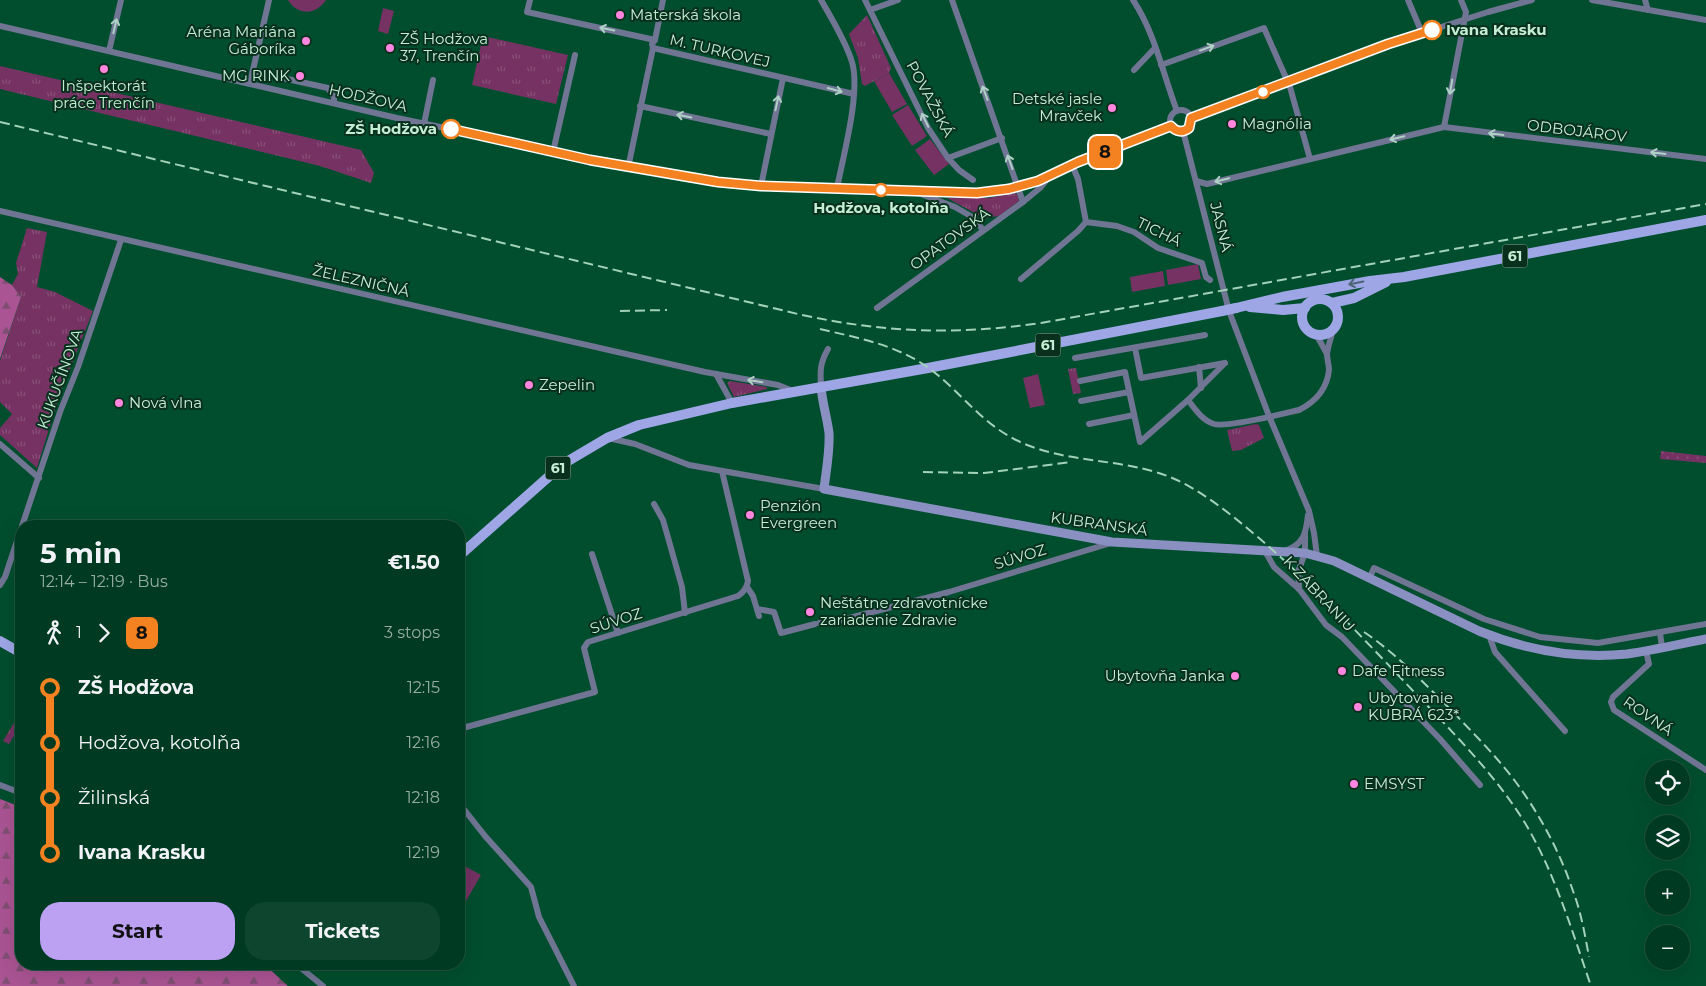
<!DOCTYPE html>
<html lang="en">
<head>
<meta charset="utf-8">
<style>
  :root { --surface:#003a22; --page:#0e452f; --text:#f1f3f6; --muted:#95ada5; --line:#225440; --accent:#bca0f2 }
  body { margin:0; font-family:Montserrat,sans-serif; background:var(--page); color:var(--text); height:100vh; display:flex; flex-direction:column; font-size:19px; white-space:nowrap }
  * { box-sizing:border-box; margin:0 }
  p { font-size:16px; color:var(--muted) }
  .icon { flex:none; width:28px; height:28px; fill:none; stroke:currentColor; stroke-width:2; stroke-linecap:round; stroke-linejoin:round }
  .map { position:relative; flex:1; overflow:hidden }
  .side { position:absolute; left:15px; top:520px; width:450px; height:450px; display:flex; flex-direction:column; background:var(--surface); border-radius:20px; box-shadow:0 5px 20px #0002,0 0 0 1px var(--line) }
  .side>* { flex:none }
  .badge { padding:0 10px; border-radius:8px; font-size:18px; line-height:32px }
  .fabs { position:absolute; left:1645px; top:760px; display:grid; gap:10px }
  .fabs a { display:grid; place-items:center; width:45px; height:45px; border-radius:50%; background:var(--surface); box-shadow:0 5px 20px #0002,0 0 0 1px var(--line); font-size:25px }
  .map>.badge { position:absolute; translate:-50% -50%; box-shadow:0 0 0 2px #fff }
  .legs { display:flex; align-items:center; gap:8px; height:55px; padding:0 25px; font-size:16px }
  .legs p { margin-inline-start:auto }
  .overview { display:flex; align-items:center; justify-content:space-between; height:85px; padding:0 25px }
  h1 { font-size:28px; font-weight:700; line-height:38px }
  .action { display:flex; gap:10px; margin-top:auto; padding:10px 25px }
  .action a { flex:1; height:58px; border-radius:20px; background:var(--accent); color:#111; font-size:20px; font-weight:700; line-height:58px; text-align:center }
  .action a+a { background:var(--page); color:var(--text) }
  ul { padding:0 25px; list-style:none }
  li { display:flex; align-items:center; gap:18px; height:55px; font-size:19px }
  li i { display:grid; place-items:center; width:8px; height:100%; margin:0 6px; background:currentColor }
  li i::after { content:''; width:12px; height:12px; margin:-6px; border:4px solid; border-radius:50%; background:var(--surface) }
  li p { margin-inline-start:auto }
  li:first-child i { background:linear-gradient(#0000 50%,currentColor 0) }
  li:last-child i { background:linear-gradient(currentColor 50%,#0000 0) }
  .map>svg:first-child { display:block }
</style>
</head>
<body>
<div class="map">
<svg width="1706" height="986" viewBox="0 0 1706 986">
  <defs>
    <pattern id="grass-tufts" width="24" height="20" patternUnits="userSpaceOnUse" patternTransform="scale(1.25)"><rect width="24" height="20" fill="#753263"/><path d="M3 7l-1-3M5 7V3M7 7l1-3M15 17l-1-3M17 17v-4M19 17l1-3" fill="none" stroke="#875078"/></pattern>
    <pattern id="forest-firs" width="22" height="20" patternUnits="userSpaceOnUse" patternTransform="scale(1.25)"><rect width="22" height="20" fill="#aa5493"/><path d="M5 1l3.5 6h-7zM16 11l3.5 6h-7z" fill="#7e4f72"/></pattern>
    <pattern id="garden-dots" width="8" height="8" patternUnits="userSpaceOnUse" patternTransform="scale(1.25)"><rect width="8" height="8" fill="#753263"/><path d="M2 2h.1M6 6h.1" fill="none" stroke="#875078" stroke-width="1.8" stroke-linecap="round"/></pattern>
  </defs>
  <rect width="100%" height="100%" fill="#004e2e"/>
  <g fill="url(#grass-tufts)">
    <path d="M867 15 891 68 889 73 865 86 862 84 858 58 849 34Z"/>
    <path d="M483 36 568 55 556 104 472 85Z"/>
    <path d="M0 66 361 150 374 173 371 183 320 166 0 89Z"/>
    <path d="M1016 193 1018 196 1019 201 999 216 984 218 947 198H988Z"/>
    <path d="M27 228 47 232 37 287 55 292 93 311 63 386H62L37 468 0 435V428L12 414 0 402V361L21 297 12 285 18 274 16 263Z"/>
    <path d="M1076 368 1081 393 1073 394 1068 369Z"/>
    <path d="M730 381 767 387V389L734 397 727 383Z"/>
    <path d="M1256 424 1259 425 1264 438 1241 450 1232 451 1227 430Z"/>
    <path d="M17 718 21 721V724L9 744 3 741Z"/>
  </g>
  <g fill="url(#forest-firs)">
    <path d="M0 277 12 285 21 297 0 359Z"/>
    <path d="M0 799 21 807V964H264L288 986H0Z"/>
  </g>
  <path fill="url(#garden-dots)" d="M1661 451 1706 456V463L1660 459Z"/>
  <g fill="#753263">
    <path d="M288 0H326C316 15 298 16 288 0Z"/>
    <path d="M383 8 394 11 388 34 378 31Z"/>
    <path d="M889 73 907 104 892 112 874 81Z"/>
    <path d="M908 105 927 136 912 146 892 115Z"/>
    <path d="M930 139 949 164 934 175 915 150Z"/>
    <path d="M1198 264 1201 279 1168 285 1166 270Z"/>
    <path d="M1163 271 1165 286 1132 292 1130 277Z"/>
    <path d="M1038 374 1045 405 1030 408 1023 378Z"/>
    <path d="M459 863 481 875 462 908 459 906Z"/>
  </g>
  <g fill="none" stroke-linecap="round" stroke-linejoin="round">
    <g stroke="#707594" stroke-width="6">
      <path d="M530 0 527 12 655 40"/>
      <path d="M821 0C832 19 846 42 852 62 861 92 843 157 837 188"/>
      <path d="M865 0 928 128 948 158 1002 138"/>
      <path d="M952 0 1023 202"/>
      <path d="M1133 0C1155 33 1163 74 1177 111"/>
      <path d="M1408 0 1422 33"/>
      <path d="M1592 0 1706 20"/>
      <path d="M1645 0 1648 10"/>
      <path d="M870 10 898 0"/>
      <path d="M0 26 397 118 450 129 590 161 718 182 761 186 977 193 1009 189 1038 181 1078 162 1171 125"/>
      <path d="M653 48 854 94"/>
      <path d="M109 51 121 0"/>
      <path d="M1161 65 1264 28 1290 87 1310 159"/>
      <path d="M1134 70 1155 48"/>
      <path d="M253 73 269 75 328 88 334 97V103"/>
      <path d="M250 83 269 0"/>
      <path d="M640 106 771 134"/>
      <circle cx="1181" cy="121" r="11"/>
      <path d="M1191 119 1388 44 1488 12 1532 0"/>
      <path d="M424 124 433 80"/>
      <path d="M1444 127 1466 12 1461 0"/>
      <path d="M1183 131 1229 311 1269 416 1309 511 1314 533 1317 556"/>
      <path d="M553 152 575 55"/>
      <path d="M948 158 959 170 973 180"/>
      <path d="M1072 165 1078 179 1086 222 1117 226 1134 232 1158 248 1202 263 1206 277 1210 280"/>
      <path d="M628 168 653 48 652 44 655 40 663 0"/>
      <path d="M1196 181 1207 184 1444 127 1706 159"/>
      <path d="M761 186 783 78"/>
      <path d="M921 194 955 207 974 218 983 230"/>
      <path d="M0 211 705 372 778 385 793 391"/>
      <path d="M1021 279 1078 231 1086 222"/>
      <path d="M877 308 1023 202 1040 188 1049 177"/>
      <path d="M1316 334 1327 354"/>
      <path d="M1135 348 1141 378 1225 363"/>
      <path d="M1075 358 1205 335"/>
      <path d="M1199 367 1201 388"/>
      <path d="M716 374 732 403"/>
      <path d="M1080 381 1125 372 1140 442 1188 400 1225 363"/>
      <path d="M821 386C820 371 820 363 828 349"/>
      <path d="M1188 400C1195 409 1202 420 1214 424 1227 428 1282 414 1299 410 1315 402 1327 389 1329 370 1329 365 1327 359 1327 354 1328 346 1331 338 1333 330"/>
      <path d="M1081 401 1129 392"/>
      <path d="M1089 424 1134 415"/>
      <path d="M608 438 635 444 689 465 824 489"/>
      <path d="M0 444 39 478"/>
      <path d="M654 504 663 520 682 587 685 613"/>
      <path d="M22 526 60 412 78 367 121 240"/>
      <path d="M1265 551 1274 567 1299 589 1326 625 1342 637 1366 662 1440 739 1480 785"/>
      <path d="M1284 551C1304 545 1306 533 1308 515"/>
      <path d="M592 554 618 633"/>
      <path d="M1369 579 1374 568 1484 619 1540 637 1598 643 1706 624"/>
      <path d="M0 585 5 577 21 529"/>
      <path d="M747 587 753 596 759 616"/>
      <path d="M1299 589 1298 572 1305 553V533"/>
      <path d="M757 609 774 612 781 633 815 624"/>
      <path d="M819 623 831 619 838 621 949 592 1111 543"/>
      <path d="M1660 633 1662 647"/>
      <path d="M1489 635 1495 652 1565 731"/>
      <path d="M1646 651 1649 664 1613 697 1611 702 1614 710 1706 770"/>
      <path d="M459 729 595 692 584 648 588 642 738 596C744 592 747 588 748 581L722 471"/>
      <path d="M0 785 21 793"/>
      <path d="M459 803 485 836 531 887 539 917 574 986"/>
      <path d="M296 964 323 986"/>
    </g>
    <path stroke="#8a91c2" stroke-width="9" d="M821 386C822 402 827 417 829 433 830 452 826 471 824 489L1112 542 1305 553 1334 561 1479 631C1526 650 1576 659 1627 654 1654 650 1680 644 1706 639"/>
    <g stroke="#9ea6e6" stroke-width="10">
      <circle cx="1320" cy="317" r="18"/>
      <path d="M1332 303 1354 298 1386 282"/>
      <path d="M1250 307 1283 310 1305 308"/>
      <path d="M1236 308 1282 297 1370 281 1404 277 1706 220"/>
      <path d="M459 556 563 464 607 438 639 425 732 403 928 368 1222 311"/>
      <path d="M0 641 21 653"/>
    </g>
    <g stroke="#a2d2b7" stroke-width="2" stroke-dasharray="10 5" stroke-linecap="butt">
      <path d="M0 122 802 315C887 333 955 335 1041 323L1706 204"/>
      <path d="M620 311 667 310"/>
      <path d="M820 329C858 338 898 345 930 369 961 392 979 421 1016 440 1068 466 1129 456 1181 482 1210 497 1234 517 1259 538 1309 581 1354 629 1400 677 1443 723 1491 768 1525 823 1555 873 1572 931 1591 986"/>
      <path d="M923 472 984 473 1072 462"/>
      <path d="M1364 632C1398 655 1425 684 1454 713 1475 735 1496 756 1515 781 1539 813 1560 852 1573 891 1581 912 1585 935 1589 957"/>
    </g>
    <path stroke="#9ea6e6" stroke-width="10" d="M1222 311 1236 308"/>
  </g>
  <defs><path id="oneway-shaft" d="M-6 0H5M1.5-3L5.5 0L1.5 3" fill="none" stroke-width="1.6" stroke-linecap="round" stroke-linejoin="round" transform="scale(1.25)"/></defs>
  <g stroke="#afd0c4">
    <use href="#oneway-shaft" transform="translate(115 26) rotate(-77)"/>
    <use href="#oneway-shaft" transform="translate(607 29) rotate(-168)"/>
    <use href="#oneway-shaft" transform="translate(1207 48) rotate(-20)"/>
    <use href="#oneway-shaft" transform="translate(1451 87) rotate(100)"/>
    <use href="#oneway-shaft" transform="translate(835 90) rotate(15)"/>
    <use href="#oneway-shaft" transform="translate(985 93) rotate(-110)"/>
    <use href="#oneway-shaft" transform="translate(777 103) rotate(-78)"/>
    <use href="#oneway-shaft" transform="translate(684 116) rotate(-168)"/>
    <use href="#oneway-shaft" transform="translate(925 120) rotate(-116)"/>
    <use href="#oneway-shaft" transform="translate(1496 134) rotate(-173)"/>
    <use href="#oneway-shaft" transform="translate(1397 138) rotate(167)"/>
    <use href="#oneway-shaft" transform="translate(1658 153) rotate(-173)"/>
    <use href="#oneway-shaft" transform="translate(1010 162) rotate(-110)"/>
    <use href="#oneway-shaft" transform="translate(1222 180) rotate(166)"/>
    <use href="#oneway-shaft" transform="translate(755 381) rotate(-170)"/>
  </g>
  <use stroke="#4c6577" href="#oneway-shaft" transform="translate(1356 283) rotate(169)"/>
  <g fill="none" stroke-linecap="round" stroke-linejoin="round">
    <defs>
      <path id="line-1" d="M451 129 590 160 718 182 761 186 977 193 1009 189 1038 181 1078 162 1171 126C1176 132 1183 133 1189 128L1191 118 1388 44 1432 30"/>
    </defs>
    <use href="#line-1" stroke="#fff" stroke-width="11"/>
    <use href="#line-1" stroke="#f58220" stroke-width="8"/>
  </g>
  <g fill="#ff85de" stroke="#092f1d" stroke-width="2">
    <circle cx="620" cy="15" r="5"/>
    <circle cx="306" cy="41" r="5"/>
    <circle cx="390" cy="48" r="5"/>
    <circle cx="104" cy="69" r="5"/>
    <circle cx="300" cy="76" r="5"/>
    <circle cx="1112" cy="108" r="5"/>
    <circle cx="1232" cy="124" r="5"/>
    <circle cx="529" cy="385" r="5"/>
    <circle cx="119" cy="403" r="5"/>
    <circle cx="750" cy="515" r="5"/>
    <circle cx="810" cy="612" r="5"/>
    <circle cx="1342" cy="671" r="5"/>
    <circle cx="1235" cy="676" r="5"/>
    <circle cx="1358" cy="707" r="5"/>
    <circle cx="1354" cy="784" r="5"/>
  </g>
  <g fill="#fff" stroke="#f58220" stroke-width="2.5">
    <circle cx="1432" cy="30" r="9"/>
    <circle cx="1263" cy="92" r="6"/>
    <circle cx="451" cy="129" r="9"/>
    <circle cx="881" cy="190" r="6"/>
  </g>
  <g text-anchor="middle" stroke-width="4" stroke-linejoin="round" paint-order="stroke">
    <g fill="#092f1d" stroke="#8cb59d" stroke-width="1">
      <rect x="1502.5" y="244.5" width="25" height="23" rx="4"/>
      <rect x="1035.5" y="333.5" width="25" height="23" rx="4"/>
      <rect x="545.5" y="456.5" width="25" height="23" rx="4"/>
    </g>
    <g font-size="14" font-weight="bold" fill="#c4eed4">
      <text x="1515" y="261">61</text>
      <text x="1048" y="350">61</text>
      <text x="558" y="473">61</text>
    </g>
    <g font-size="15" fill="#c4eed4" stroke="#092f1d" text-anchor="start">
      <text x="630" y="20">Materská škola</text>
      <text x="296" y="37" text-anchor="end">Aréna Mariána<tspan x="296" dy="17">Gáboríka</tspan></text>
      <text x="400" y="44">ZŠ Hodžova<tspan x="400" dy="17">37, Trenčín</tspan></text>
      <text x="290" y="81" text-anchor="end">MG RINK</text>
      <text x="104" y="91" text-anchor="middle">Inšpektorát<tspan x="104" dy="17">práce Trenčín</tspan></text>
      <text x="1102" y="104" text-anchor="end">Detské jasle<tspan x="1102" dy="17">Mravček</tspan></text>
      <text x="1242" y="129">Magnólia</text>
      <text x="539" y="390">Zepelin</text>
      <text x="129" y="408">Nová vlna</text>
      <text x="760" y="511">Penzión<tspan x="760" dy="17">Evergreen</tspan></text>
      <text x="820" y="608">Neštátne zdravotnícke<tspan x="820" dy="17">zariadenie Zdravie</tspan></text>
      <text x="1352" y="676">Dafe Fitness</text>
      <text x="1225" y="681" text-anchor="end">Ubytovňa Janka</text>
      <text x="1368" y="703">Ubytovanie<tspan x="1368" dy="17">KUBRÁ 623*</tspan></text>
      <text x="1364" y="789">EMSYST</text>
    </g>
    <g font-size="15" font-weight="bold" fill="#c4eed4" stroke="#092f1d" text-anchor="start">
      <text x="1446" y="35">Ivana Krasku</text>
      <text x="437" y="134" text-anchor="end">ZŠ Hodžova</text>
      <text x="881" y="213" text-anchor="middle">Hodžova, kotolňa</text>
    </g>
    <g font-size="15" fill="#c4eed4" stroke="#092f1d">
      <text transform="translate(720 51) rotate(13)" y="5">M. TURKOVEJ</text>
      <text transform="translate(368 98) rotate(13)" y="5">HODŽOVA</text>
      <text transform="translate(930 99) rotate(62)" y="5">POVAŽSKÁ</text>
      <text transform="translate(1577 131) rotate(7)" y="5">ODBOJÁROV</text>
      <text transform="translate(1221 227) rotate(76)" y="5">JASNÁ</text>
      <text transform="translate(1159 232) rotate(26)" y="5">TICHÁ</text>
      <text transform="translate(950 239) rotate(-36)" y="5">OPATOVSKÁ</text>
      <text transform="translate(361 281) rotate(13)" y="5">ŽELEZNIČNÁ</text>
      <text transform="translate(60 379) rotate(-70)" y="5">KUKUČÍNOVA</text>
      <text transform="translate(1099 524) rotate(8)" y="5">KUBRANSKÁ</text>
      <text transform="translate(1020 557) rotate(-17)" y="5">SÚVOZ</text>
      <text transform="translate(1319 594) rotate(47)" y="5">K ZÁBRANIU</text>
      <text transform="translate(616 621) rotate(-18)" y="5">SÚVOZ</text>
      <text transform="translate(1648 716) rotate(35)" y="5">ROVNÁ</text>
    </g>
  </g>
</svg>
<div class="fabs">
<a><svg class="icon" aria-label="locate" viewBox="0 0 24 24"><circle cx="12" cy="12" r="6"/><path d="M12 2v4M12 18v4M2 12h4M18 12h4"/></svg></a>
<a><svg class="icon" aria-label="layers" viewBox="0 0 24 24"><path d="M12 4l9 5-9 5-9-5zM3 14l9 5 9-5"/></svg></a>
<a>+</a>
<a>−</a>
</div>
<b class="badge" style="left:1105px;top:152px;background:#f58220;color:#111">8</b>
<section class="side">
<div class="overview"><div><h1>5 min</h1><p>12:14 – 12:19 · Bus</p></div><b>€1.50</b></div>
<div class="legs"><svg class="icon" aria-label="walk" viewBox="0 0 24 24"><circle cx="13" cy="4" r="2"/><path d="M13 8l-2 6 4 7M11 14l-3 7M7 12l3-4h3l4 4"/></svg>1<svg class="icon" aria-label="forward" viewBox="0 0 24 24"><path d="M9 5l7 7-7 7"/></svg><b class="badge" style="background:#f58220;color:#111">8</b><p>3 stops</p></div>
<ul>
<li><i style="color:#f58220"></i><b>ZŠ Hodžova</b><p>12:15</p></li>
<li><i style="color:#f58220"></i><span>Hodžova, kotolňa</span><p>12:16</p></li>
<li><i style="color:#f58220"></i><span>Žilinská</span><p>12:18</p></li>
<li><i style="color:#f58220"></i><b>Ivana Krasku</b><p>12:19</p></li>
</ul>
<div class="action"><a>Start</a><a>Tickets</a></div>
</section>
</div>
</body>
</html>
